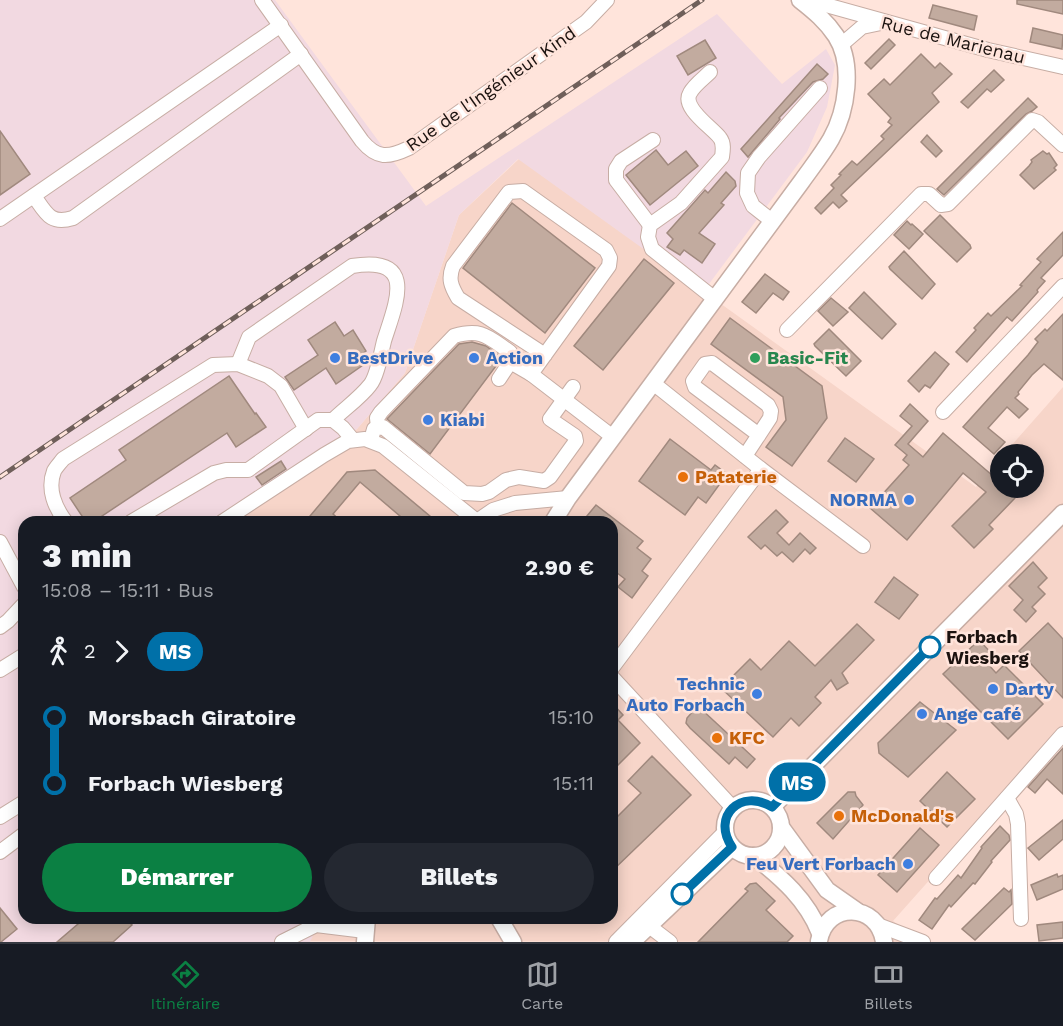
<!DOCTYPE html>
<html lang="fr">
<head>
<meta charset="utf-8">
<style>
  :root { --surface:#171b24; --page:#242831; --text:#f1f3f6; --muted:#9ea1a6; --line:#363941; --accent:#0b8043 }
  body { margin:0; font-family:"Work Sans",sans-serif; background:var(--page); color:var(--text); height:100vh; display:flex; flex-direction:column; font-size:22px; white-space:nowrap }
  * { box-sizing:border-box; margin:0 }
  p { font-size:20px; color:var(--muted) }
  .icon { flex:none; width:33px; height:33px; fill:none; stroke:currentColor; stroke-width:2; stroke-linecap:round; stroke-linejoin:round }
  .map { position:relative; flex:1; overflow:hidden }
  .sheet { position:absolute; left:18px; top:516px; width:600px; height:408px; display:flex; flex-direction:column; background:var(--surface); border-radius:18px; box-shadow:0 3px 15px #0003 }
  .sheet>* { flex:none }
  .badge { padding:0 12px; border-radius:20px; font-size:21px; line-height:39px }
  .controls { position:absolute; left:990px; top:444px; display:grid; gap:12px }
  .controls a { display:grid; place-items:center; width:54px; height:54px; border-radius:50%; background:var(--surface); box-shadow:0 3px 15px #0003; font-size:30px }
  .map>.badge { position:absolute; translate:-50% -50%; box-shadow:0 0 0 3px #fff }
  .legs { display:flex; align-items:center; gap:9px; height:66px; padding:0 24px; font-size:20px }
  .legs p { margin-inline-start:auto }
  .overview { display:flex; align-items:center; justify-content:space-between; height:102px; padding:0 24px }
  h1 { font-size:33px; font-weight:800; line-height:45px }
  .button { display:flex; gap:12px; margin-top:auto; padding:12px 24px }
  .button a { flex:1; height:69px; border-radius:36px; background:var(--accent); color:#fff; font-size:24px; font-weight:800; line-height:69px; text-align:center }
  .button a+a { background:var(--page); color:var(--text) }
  ul { padding:0 24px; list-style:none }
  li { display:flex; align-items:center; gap:21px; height:66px; font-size:22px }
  li i { display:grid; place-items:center; width:9px; height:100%; margin:0 8px; background:currentColor }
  li i::after { content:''; width:15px; height:15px; margin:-8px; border:4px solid; border-radius:50%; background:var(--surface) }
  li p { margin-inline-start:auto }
  li:first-child i { background:linear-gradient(#0000 50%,currentColor 0) }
  li:last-child i { background:linear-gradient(currentColor 50%,#0000 0) }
  .tab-bar { display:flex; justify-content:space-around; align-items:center; height:84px; border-top:2px solid var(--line); background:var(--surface); font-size:16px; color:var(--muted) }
  .tab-bar a { display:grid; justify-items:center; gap:3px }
  .tab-bar .selected { color:var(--accent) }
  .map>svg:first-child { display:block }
</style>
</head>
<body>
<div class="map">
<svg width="1063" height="942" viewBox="0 0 1063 942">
  <rect width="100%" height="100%" fill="#ffe4db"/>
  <path fill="#f7d5c9" d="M519 159 976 487 1000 459V488H1034V454H1004L1063 387V730L893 921 924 942 309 941 321 918H612V522H226L357 429 405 373 459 215Z"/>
  <path fill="#f2d9e1" d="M0 0H275L426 206 717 14 782 84 826 49 835 65 827 107 807 152 706 288 723 306 518 159 459 215 405 373 357 429 226 522H24V918H321L310 942H0Z"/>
  <g fill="#c2ab9f" stroke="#a0897e" stroke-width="1.5">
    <path d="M1017 0H1063V14L1017 4Z"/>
    <path d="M933 5 977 16 974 30 929 18Z"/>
    <path d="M1033 28 1063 35 1062 49 1030 42Z"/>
    <path d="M889 39 895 45 871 69 865 63Z"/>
    <path d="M705 40 716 58 688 75 677 56Z"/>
    <path d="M921 54 935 68 940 63 952 74 932 93 939 102 841 195 847 201 839 208 833 202 821 214 815 208 834 188 831 185 841 175 839 174 852 161 857 165 884 139 881 136 892 125 888 122 891 118 868 94 884 79 890 85Z"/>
    <path d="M817 64 828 74 823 79 813 82 779 118 780 119 748 157 741 149Z"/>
    <path d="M994 70 1004 80 991 92 987 89 968 108 961 102Z"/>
    <path d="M1028 98 1037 107 1032 111 1026 114 944 195 937 189Z"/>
    <path d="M0 131 30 174 0 195Z"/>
    <path d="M927 135 942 151 936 157 921 142Z"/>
    <path d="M656 150 668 165 686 151 698 166 650 205 626 175Z"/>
    <path d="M1043 151 1047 154 1049 153 1057 165 1054 168 1056 170 1034 189 1020 175 1029 166 1032 162 1031 160Z"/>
    <path d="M726 172 735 181 736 186 721 203 724 205 699 233 715 244 702 263 684 250 680 255 667 247 673 239 667 233 705 190 708 193Z"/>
    <path d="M512 203 595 268 545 333 463 268Z"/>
    <path d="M940 215 970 245 971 248 957 262 924 231Z"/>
    <path d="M907 221 911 225 912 224 923 234 909 249 894 235Z"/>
    <path d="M1063 232V255L1041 278 1045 281 1037 290 1038 292 1012 321 1007 317 967 362 956 352 976 330 974 328 988 313 991 316 1022 286 1020 285 1041 262 1037 259Z"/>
    <path d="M904 251 935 284 922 299 890 269 889 267Z"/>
    <path d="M644 259 674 283 603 370 574 346Z"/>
    <path d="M765 274 789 292 783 300 773 293 756 313 742 302Z"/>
    <path d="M864 292 896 324 882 339 849 308Z"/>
    <path d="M831 298 848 312 833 326 818 311Z"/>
    <path d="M1063 314V380L1044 364 1032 375 1018 392 1019 394 1015 398 1028 409 1019 418 1007 407 988 428 1005 442 994 454 963 427 1028 355 1038 342 1035 339 1045 329 1047 331Z"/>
    <path d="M730 318 822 386 827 418 792 466 766 447 786 420 783 397 711 344Z"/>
    <path d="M335 322 344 336 353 330 366 351 358 357 363 365 336 384 326 368 294 390 285 377 318 355 308 340Z"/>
    <path d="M829 329 861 361 846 376 815 346 814 344Z"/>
    <path d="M472 342 486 346 502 358 430 454 387 419 459 344Z"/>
    <path d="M935 352 949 364 930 388 925 385 919 392 908 381Z"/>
    <path d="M229 376 255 414 256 413 266 427 236 447 227 433 93 522H86L70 498 126 460 119 450Z"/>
    <path d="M910 404 928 421 908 444 923 457 943 433 1000 482V488H1011L1015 491V498L989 525 993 529 974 548 952 526 986 492 963 473 907 540 870 508 909 465 903 460 907 455 895 445 912 426 900 416Z"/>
    <path d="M845 438 874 459 856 482 828 461Z"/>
    <path d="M670 439 711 470 715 465 727 474 706 503 698 497 685 515 639 481Z"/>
    <path d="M281 461 286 469 262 485 256 477Z"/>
    <path d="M375 470 437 522H407L360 482 333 514 342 522H305L347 472Z"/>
    <path d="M596 505 643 541 637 548 651 559 642 571 648 576 632 598 618 587 625 579 612 569V522H582Z"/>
    <path d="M776 510 788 522 777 533 789 545 800 533 816 548 810 554 805 549 793 562 782 552 777 556 765 545 761 549 748 537Z"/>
    <path d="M1033 562 1047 578 1038 587 1045 594 1032 607 1036 611 1026 622 1014 610 1023 600 1009 586Z"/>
    <path d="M894 577 918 595 899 619 875 602Z"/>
    <path d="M1048 623 1063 639V698L1019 651Z"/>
    <path d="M857 624 874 640 842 673 848 683 837 690 831 680 815 697 821 703 799 726 791 718 773 737 721 688 750 659 761 670 789 641 815 666Z"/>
    <path d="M979 640 993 655 986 662 996 673 1004 665 1043 704 1008 739 943 674Z"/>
    <path d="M920 702 956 730 908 777 879 753 878 743Z"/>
    <path d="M612 703 623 715 618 720 640 743 612 771Z"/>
    <path d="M700 708 755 759 747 768 735 757 729 764 690 728 686 723 687 718 695 709Z"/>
    <path d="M1063 748V794L1047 779 1035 793 1028 787Z"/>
    <path d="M652 756 691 795 612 871V822L641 793 628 781Z"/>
    <path d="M947 772 975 799 947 827 920 801Z"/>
    <path d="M848 792H855L856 796 863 805 833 839 817 823Z"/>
    <path d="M1063 820V839L1039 860 1028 848Z"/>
    <path d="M1000 826 1009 835 1010 840 991 861 992 862 975 884 973 883 951 907 949 905 932 929 919 920 935 898 937 899 958 875 961 878 982 848 981 847Z"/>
    <path d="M920 828 939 845 897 892 878 875Z"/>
    <path d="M1057 874 1058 877 1063 875V889L1037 900 1031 885Z"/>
    <path d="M756 883 775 901 766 910 793 936 787 942H698L748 891 745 889 750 884Z"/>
    <path d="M1004 888 1009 892 1011 890 1012 904 975 940 962 929Z"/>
    <path d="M0 908 17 929 1 942H0Z"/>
    <path d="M85 918H126L132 925 113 942H57Z"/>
    <path d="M1063 922V938L1039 941 1037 925Z"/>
  </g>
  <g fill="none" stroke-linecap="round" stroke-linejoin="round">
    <defs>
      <g id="minor">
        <path d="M262 0 362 141C377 159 388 158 409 148L586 22 607 0"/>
        <path d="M808 0 988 50 1063 67"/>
        <path d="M841 45 862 27 881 23"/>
        <path d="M710 72C704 78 694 85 690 93 681 108 713 128 720 138 724 143 723 150 722 157L681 203 650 225 648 237 652 249 715 299"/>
        <path d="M34 196C46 213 50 225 73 218L301 54"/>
        <path d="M0 219 281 25"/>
        <path d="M772 221 753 206 747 193 748 173 759 157 820 88"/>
        <path d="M650 225 616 180V169L621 161 653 140"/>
        <path d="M787 330 921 194H929L941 205 948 204 1032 120 1038 122 1063 145"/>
        <path d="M238 364 249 337 352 266C418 255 396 303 384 341 381 353 377 377 370 385 360 398 344 409 333 420"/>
        <path d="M531 374 609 266 610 258 606 250 523 191 509 192 453 266C448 279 451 286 458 298L545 355"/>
        <path d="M499 379 509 364 512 363 531 374 613 437"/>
        <path d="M653 383 761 469 863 546"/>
        <path d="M943 412 1063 286"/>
        <path d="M378 427 377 418 381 412 454 336C482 328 488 337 510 352L512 363"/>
        <path d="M371 440 374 429 383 427 464 493 482 494 489 492 506 480 519 477 544 481 550 477 576 441 575 436 550 419 573 387"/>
        <path d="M745 456 770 418 771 411 768 405 712 363 705 364 693 381 695 387 759 435"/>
        <path d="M477 521 493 510 515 503 568 498"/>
        <path d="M66 522C55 508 47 489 54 471 56 467 61 462 63 459L213 365 238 364 268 376 281 386 306 429"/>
        <path d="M131 522 214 473 226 470H248L318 420H333L343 428 353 440"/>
        <path d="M222 522 324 455 348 441 365 439 383 446 478 522"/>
        <path d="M0 542 24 587"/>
        <path d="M0 627 8 621 24 604"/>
        <path d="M612 668 761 469"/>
        <path d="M0 670 24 655"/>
        <path d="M612 677 733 808"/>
        <path d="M1007 798 1016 814 1018 824 1021 919"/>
        <path d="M0 817 24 802"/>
        <path d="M0 852 24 834"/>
        <path d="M936 878 1063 734"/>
        <path d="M878 925 923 942"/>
        <path d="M649 926 670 942"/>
        <path d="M282 942 316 925 365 931"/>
        <path d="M616 942 725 832"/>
      </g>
      <g id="major">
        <path d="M553 522 568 498 802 181C812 167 823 153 831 139 847 111 854 64 836 36 826 21 814 11 800 0"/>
        <circle cx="753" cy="828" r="28"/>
        <path d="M772 807 1063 513"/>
        <path d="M781 827 827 890 857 911"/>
        <path d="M754 856C782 878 807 900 820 933"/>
        <path d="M499 918 513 942"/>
        <path d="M819 941C826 901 878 902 884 942"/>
        <path d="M365 942 367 918"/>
        <path d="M632 942 732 847"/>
      </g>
    </defs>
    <use href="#minor" stroke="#c7ada4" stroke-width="16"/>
    <use href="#major" stroke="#c7ada4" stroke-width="19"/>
    <use href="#minor" stroke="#fff" stroke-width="14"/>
    <use href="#major" stroke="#fff" stroke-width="16"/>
    <defs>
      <path id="rail" d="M0 477 702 0"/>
    </defs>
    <use href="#rail" stroke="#6f5f5a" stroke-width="5"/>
    <use href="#rail" stroke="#ffe4db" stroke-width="3" stroke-dasharray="9" stroke-linecap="butt"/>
  </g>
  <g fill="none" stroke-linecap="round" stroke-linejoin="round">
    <defs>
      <path id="line-1" d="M682 894 732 847C711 816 741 788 772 807L930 647"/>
    </defs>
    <use href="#line-1" stroke="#fff" stroke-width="14"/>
    <use href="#line-1" stroke="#0070a8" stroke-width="9"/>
  </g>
  <g fill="#3f7fe0" stroke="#ffe4db" stroke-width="2">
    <circle cx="335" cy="358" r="6"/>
    <circle cx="474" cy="358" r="6"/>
    <circle cx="428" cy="420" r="6"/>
    <circle cx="909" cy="500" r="6"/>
    <circle cx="993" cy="689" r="6"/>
    <circle cx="757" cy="694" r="6"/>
    <circle cx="922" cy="714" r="6"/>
    <circle cx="908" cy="864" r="6"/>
  </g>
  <circle fill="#2e9e5b" stroke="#ffe4db" stroke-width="2" cx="755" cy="358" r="6"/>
  <g fill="#e8710a" stroke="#ffe4db" stroke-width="2">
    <circle cx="683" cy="477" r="6"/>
    <circle cx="717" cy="738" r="6"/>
    <circle cx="839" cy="816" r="6"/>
  </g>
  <g fill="#fff" stroke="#0070a8" stroke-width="3">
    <circle cx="930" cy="647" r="10"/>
    <circle cx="682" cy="894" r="10"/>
  </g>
  <g text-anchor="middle" stroke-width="5" stroke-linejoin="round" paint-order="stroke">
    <g font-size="18" fill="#1b120f" stroke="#ffe4db">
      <text transform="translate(953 40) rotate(14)" y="6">Rue de Marienau</text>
      <text transform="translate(491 89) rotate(-35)" y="6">Rue de l'Ingénieur Kind</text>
    </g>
    <g font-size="18" font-weight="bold" fill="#366cbe" stroke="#ffe4db" text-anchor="start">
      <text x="347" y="364">BestDrive</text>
      <text x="486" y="364">Action</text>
      <text x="440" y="426">Kiabi</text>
      <text x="897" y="506" text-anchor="end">NORMA</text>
      <text x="745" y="690" text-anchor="end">Technic<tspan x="745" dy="21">Auto Forbach</tspan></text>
      <text x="1005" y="695">Darty</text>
      <text x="934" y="720">Ange café</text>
      <text x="896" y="870" text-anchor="end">Feu Vert Forbach</text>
    </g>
    <g font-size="18" font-weight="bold" fill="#27864d" stroke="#ffe4db" text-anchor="start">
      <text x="767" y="364">Basic-Fit</text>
    </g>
    <g font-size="18" font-weight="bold" fill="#c56008" stroke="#ffe4db" text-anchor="start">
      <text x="695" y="483">Pataterie</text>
      <text x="729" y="744">KFC</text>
      <text x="851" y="822">McDonald's</text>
    </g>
    <g font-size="18" font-weight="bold" fill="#1b120f" stroke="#ffe4db" text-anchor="start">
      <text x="946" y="643">Forbach<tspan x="946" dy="21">Wiesberg</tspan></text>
    </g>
  </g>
</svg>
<div class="controls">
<a><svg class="icon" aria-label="locate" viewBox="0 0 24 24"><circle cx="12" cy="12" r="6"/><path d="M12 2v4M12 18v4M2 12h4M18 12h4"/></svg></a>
</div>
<b class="badge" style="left:797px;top:782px;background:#0070a8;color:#fff">MS</b>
<section class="sheet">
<div class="overview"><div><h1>3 min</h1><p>15:08 – 15:11 · Bus</p></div><b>2.90 €</b></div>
<div class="legs"><svg class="icon" aria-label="walk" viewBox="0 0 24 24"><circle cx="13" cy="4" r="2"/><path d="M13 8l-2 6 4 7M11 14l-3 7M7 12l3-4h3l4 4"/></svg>2<svg class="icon" aria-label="forward" viewBox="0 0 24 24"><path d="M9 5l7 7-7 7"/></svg><b class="badge" style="background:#0070a8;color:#fff">MS</b></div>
<ul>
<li><i style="color:#0070a8"></i><b>Morsbach Giratoire</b><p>15:10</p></li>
<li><i style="color:#0070a8"></i><b>Forbach Wiesberg</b><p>15:11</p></li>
</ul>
<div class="button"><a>Démarrer</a><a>Billets</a></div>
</section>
</div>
<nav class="tab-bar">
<a class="selected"><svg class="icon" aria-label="directions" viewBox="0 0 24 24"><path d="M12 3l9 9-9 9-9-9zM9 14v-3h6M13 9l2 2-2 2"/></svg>Itinéraire</a>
<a><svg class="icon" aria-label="map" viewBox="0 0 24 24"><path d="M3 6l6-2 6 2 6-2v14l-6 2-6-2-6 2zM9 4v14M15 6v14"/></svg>Carte</a>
<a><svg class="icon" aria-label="tickets" viewBox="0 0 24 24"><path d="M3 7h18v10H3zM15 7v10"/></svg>Billets</a>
</nav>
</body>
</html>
